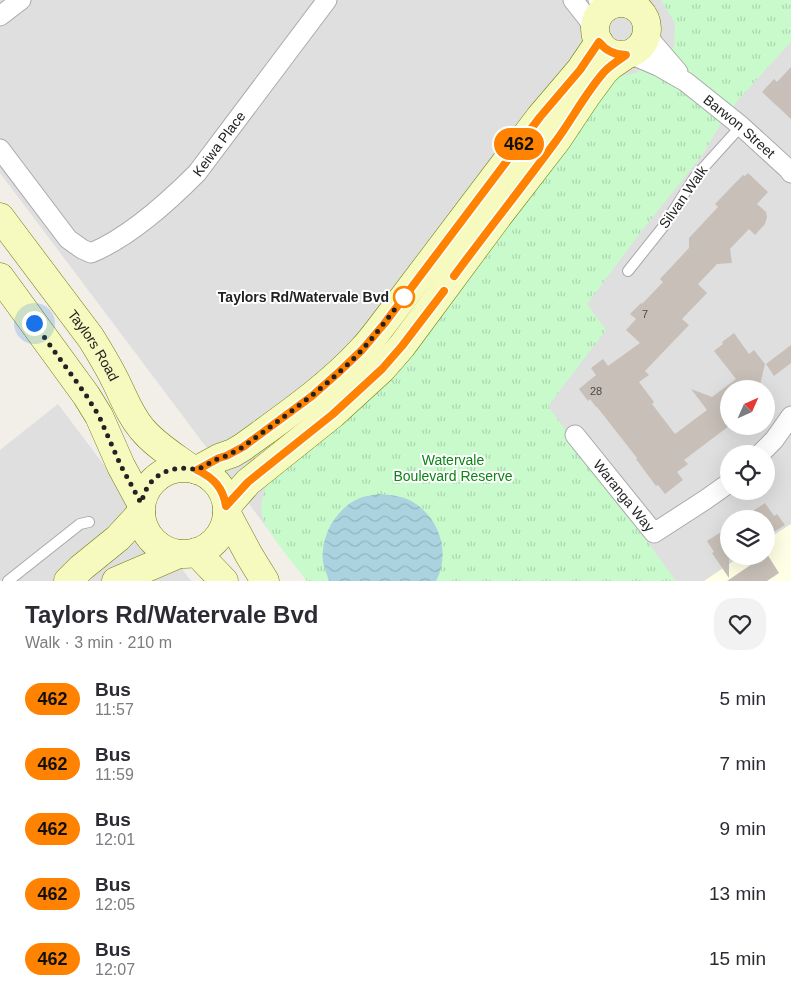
<!DOCTYPE html>
<html lang="en">
<head>
<meta charset="utf-8">
<style>
  :root { --surface:#fff; --page:#f2f2f3; --text:#2b2b33; --muted:#7c7c81 }
  body { margin:0; font-family:Helvetica,sans-serif; background:var(--page); color:var(--text); height:100vh; display:flex; flex-direction:column; font-size:19px; white-space:nowrap }
  * { box-sizing:border-box; margin:0 }
  p { font-size:16px; color:var(--muted) }
  .icon { flex:none; width:28px; height:28px; fill:none; stroke:currentColor; stroke-width:2; stroke-linecap:round; stroke-linejoin:round }
  .map { position:relative; height:581px; overflow:hidden }
  .sheet { display:flex; flex-direction:column; background:var(--surface); flex:1 }
  .sheet>* { flex:none }
  .badge { padding:0 10px; border-radius:16px; font-size:18px; line-height:32px }
  .needle { width:32px; rotate:45deg }
  .fabs { position:absolute; left:720px; top:380px; display:grid; gap:10px }
  .fabs a { display:grid; place-items:center; width:55px; height:55px; border-radius:50%; background:var(--surface); box-shadow:0 5px 20px #0002; font-size:25px }
  .you { position:absolute; width:25px; height:25px; margin:-12px; border:4px solid #fff; border-radius:50%; background:#1a73e8; box-shadow:0 0 0 8px #1a73e833 }
  .map>.badge { position:absolute; translate:-50% -50%; box-shadow:0 0 0 2px #fff }
  .round { display:grid; place-items:center; flex:none; width:52px; height:52px; border-radius:20px; background:var(--page) }
  .summary { display:flex; align-items:center; justify-content:space-between; height:85px; padding:0 25px }
  h1 { font-size:24px; font-weight:600; line-height:38px }
  ul { padding:0; list-style:none }
  li { display:flex; align-items:center; gap:15px; height:65px; padding:0 25px }
  li div { flex:1 }
  li b { display:block; font-size:19px }
  li em { font-style:normal }
  li .badge { min-width:55px; font-weight:700; text-align:center }
  .map>svg:first-child { display:block }
</style>
</head>
<body>
<div class="map">
<svg width="791" height="581" viewBox="0 0 791 581">
  <defs>
    <pattern id="park-tufts" width="24" height="20" patternUnits="userSpaceOnUse" patternTransform="scale(1.25)"><rect width="24" height="20" fill="#c8facc"/><path d="M3 7l-1-3M5 7V3M7 7l1-3M15 17l-1-3M17 17v-4M19 17l1-3" fill="none" stroke="#acd6af"/></pattern>
    <pattern id="water-waves" width="16" height="10" patternUnits="userSpaceOnUse" patternTransform="scale(1.25)"><rect width="16" height="10" fill="#aad3df"/><path d="M0 5q4-4 8 0t8 0" fill="none" stroke="#92b5bf"/></pattern>
  </defs>
  <rect width="100%" height="100%" fill="#f2efe9"/>
  <g fill="#e0dfdf" fill-rule="evenodd">
    <path d="M0 0H791V581H307L0 173ZM729 389H766V426H729ZM729 454H766V491H729ZM729 519H766V556H729Z"/>
    <path d="M58 404 191 581H0V450Z"/>
  </g>
  <path fill="#ffffe5" d="M791 524V581H704L741 556H766V540Z"/>
  <path fill="url(#park-tufts)" d="M661 0H791V42L740 98 720 125 703 154 640 233 587 304 606 330 548 406 676 581H307C297 568 264 529 262 516 260 506 263 497 265 488L611 78 636 73 674 47 675 23Z"/>
  <path fill="url(#water-waves)" d="M379 494C392 495 405 496 416 504 441 521 450 555 436 581H329C327 575 324 568 323 562 320 536 336 508 360 498 365 496 373 495 379 494Z"/>
  <g fill="#c7bfb8">
    <path d="M791 67V119L762 92 774 79 777 82Z"/>
    <path d="M748 173 768 192 757 204 766 212 767 217 765 224 755 235 749 229 730 249 732 263 717 264 698 284 707 293 682 319 689 325 645 371 649 375 639 382 654 402 652 404 675 434 707 410 691 389 712 397 736 379 714 351 723 344 722 342 734 333 749 354 754 350 765 364 759 389H729V426L684 460 688 464 677 472 683 480 665 494 658 485 656 486 636 459 637 458 597 407H596L590 399 588 401 579 389 596 375 591 368 603 359 608 366 640 343 626 330 636 319 630 314 641 303 642 304 663 282 660 279 689 248V238L718 207 715 204 743 175 745 176Z"/>
    <path d="M791 345V363L774 376 766 364Z"/>
    <path d="M765 503 774 516 777 514 785 525 766 537V521L769 519H741Z"/>
    <path d="M729 527V578L712 553 714 552 707 541Z"/>
    <path d="M767 554 779 573 767 581H727L764 556H766Z"/>
  </g>
  <g fill="none" stroke-linecap="round" stroke-linejoin="round">
    <defs>
      <g id="lane">
        <path d="M628 271 663 227 695 177 741 126"/>
        <path d="M8 581 80 524 89 522"/>
      </g>
      <g id="street">
        <path d="M573 0 588 19 595 33"/>
        <path d="M598 0 612 5"/>
        <path d="M0 16 21 0"/>
        <path d="M647 31 653 43 678 72"/>
        <path id="s1" d="M630 54 658 66 686 82 741 126 788 169 791 173"/>
        <path id="s2" d="M0 149 68 239 82 249 91 253C130 237 168 202 197 173L327 0"/>
        <path id="s3" d="M575 435 654 533 705 500 729 483"/>
        <path d="M760 454 774 440 791 416"/>
      </g>
      <g id="secondary">
        <circle cx="621" cy="29" r="26"/>
        <path id="s4" d="M0 217 91 338C99 351 107 364 114 378 123 395 129 414 142 429 155 445 174 456 190 468"/>
        <path d="M0 277 86 395 99 416 121 466 141 503"/>
        <circle cx="184" cy="511" r="43"/>
        <path d="M197 470 219 458 233 453 243 447C284 417 327 388 362 350 370 342 377 332 384 323L540 117 580 70 599 42"/>
        <path d="M227 506 248 482 333 414 382 369 402 346 499 215 557 140 585 98 604 72 610 66 626 55"/>
        <path d="M227 514 249 555 265 581"/>
        <path d="M196 552 224 581"/>
        <path d="M68 581 81 568 118 538 141 513"/>
        <path d="M116 581 179 554"/>
      </g>
    </defs>
    <use href="#lane" stroke="#a9a9a9" stroke-width="12"/>
    <use href="#street" stroke="#a9a9a9" stroke-width="21"/>
    <use href="#secondary" stroke="#707d05" stroke-width="29"/>
    <use href="#lane" stroke="#fff" stroke-width="10"/>
    <use href="#street" stroke="#fff" stroke-width="19"/>
    <use href="#secondary" stroke="#f7fabf" stroke-width="28"/>
  </g>
  <g fill="none" stroke-linecap="round" stroke-linejoin="round">
    <defs>
      <path id="line" d="M444 291 402 346 382 369 333 414 248 482 226 506C223 488 214 478 197 470L219 458 226 456 243 447 312 396 339 372 362 350 384 324 540 117 580 70 599 42C606 51 614 55 626 55 619 60 611 65 605 71 586 92 573 118 556 141 523 186 488 230 454 276"/>
    </defs>
    <use href="#line" stroke="#fff" stroke-width="11"/>
    <use href="#line" stroke="#ff8200" stroke-width="8"/>
    <path stroke="#222" stroke-width="5" stroke-dasharray="0 9" d="M34 323 86 395 99 416 121 466 141 503C143 499 143 495 145 492 154 471 177 465 197 470L219 458 226 456 243 447C283 417 326 388 361 351 377 333 392 313 406 294L404 297"/>
  </g>
  <circle fill="#fff" stroke="#ff8200" stroke-width="2.5" cx="404" cy="297" r="10"/>
  <g text-anchor="middle" stroke-width="4" stroke-linejoin="round" paint-order="stroke">
    <g font-size="11" fill="#4b4948">
      <text x="645" y="318">7</text>
      <text x="596" y="395">28</text>
    </g>
    <g font-size="14" fill="#222" stroke="#fff">
      <text dy="5" stroke="none"><textPath href="#s1" startOffset="132">Barwon Street</textPath></text>
      <text dy="5" stroke="none"><textPath href="#s2" startOffset="310">Keiwa Place</textPath></text>
      <text transform="translate(683 197) rotate(-55)" y="5">Silvan Walk</text>
      <text dy="5" stroke="none"><textPath href="#s4" startOffset="159">Taylors Road</textPath></text>
      <text dy="5" stroke="none"><textPath href="#s3" startOffset="78">Waranga Way</textPath></text>
    </g>
    <g font-size="14" font-weight="bold" fill="#222" stroke="#fff" text-anchor="end">
      <text x="389" y="302">Taylors Rd/Watervale Bvd</text>
    </g>
    <g font-size="14" fill="#0c8416" stroke="#fff">
      <text x="453" y="465">Watervale<tspan x="453" dy="16">Boulevard Reserve</tspan></text>
    </g>
  </g>
</svg>
<div class="fabs">
<a><svg class="needle" viewBox="-14 -14 28 28"><path d="M0-13l5 13h-10z" fill="#e53935"/><path d="M0 13l5-13h-10z" fill="#7c7c81"/></svg></a>
<a><svg class="icon" aria-label="locate" viewBox="0 0 24 24"><circle cx="12" cy="12" r="6"/><path d="M12 2v4M12 18v4M2 12h4M18 12h4"/></svg></a>
<a><svg class="icon" aria-label="layers" viewBox="0 0 24 24"><path d="M12 4l9 5-9 5-9-5zM3 14l9 5 9-5"/></svg></a>
</div>
<div class="you" style="left:34px;top:323px"></div>
<b class="badge" style="left:519px;top:144px;background:#ff8200;color:#111">462</b>
</div>
<section class="sheet">
<div class="summary"><div><h1>Taylors Rd/Watervale Bvd</h1><p>Walk · 3 min · 210 m</p></div><a class="round"><svg class="icon" aria-label="heart" viewBox="0 0 24 24"><path d="M12 20l-8-8c-3-5 5-10 8-4 3-6 11-1 8 4z"/></svg></a></div>
<ul>
<li><span class="badge" style="background:#ff8200;color:#111">462</span><div><b>Bus</b><p>11:57</p></div><em>5 min</em></li>
<li><span class="badge" style="background:#ff8200;color:#111">462</span><div><b>Bus</b><p>11:59</p></div><em>7 min</em></li>
<li><span class="badge" style="background:#ff8200;color:#111">462</span><div><b>Bus</b><p>12:01</p></div><em>9 min</em></li>
<li><span class="badge" style="background:#ff8200;color:#111">462</span><div><b>Bus</b><p>12:05</p></div><em>13 min</em></li>
<li><span class="badge" style="background:#ff8200;color:#111">462</span><div><b>Bus</b><p>12:07</p></div><em>15 min</em></li>
</ul>
</section>
</body>
</html>
